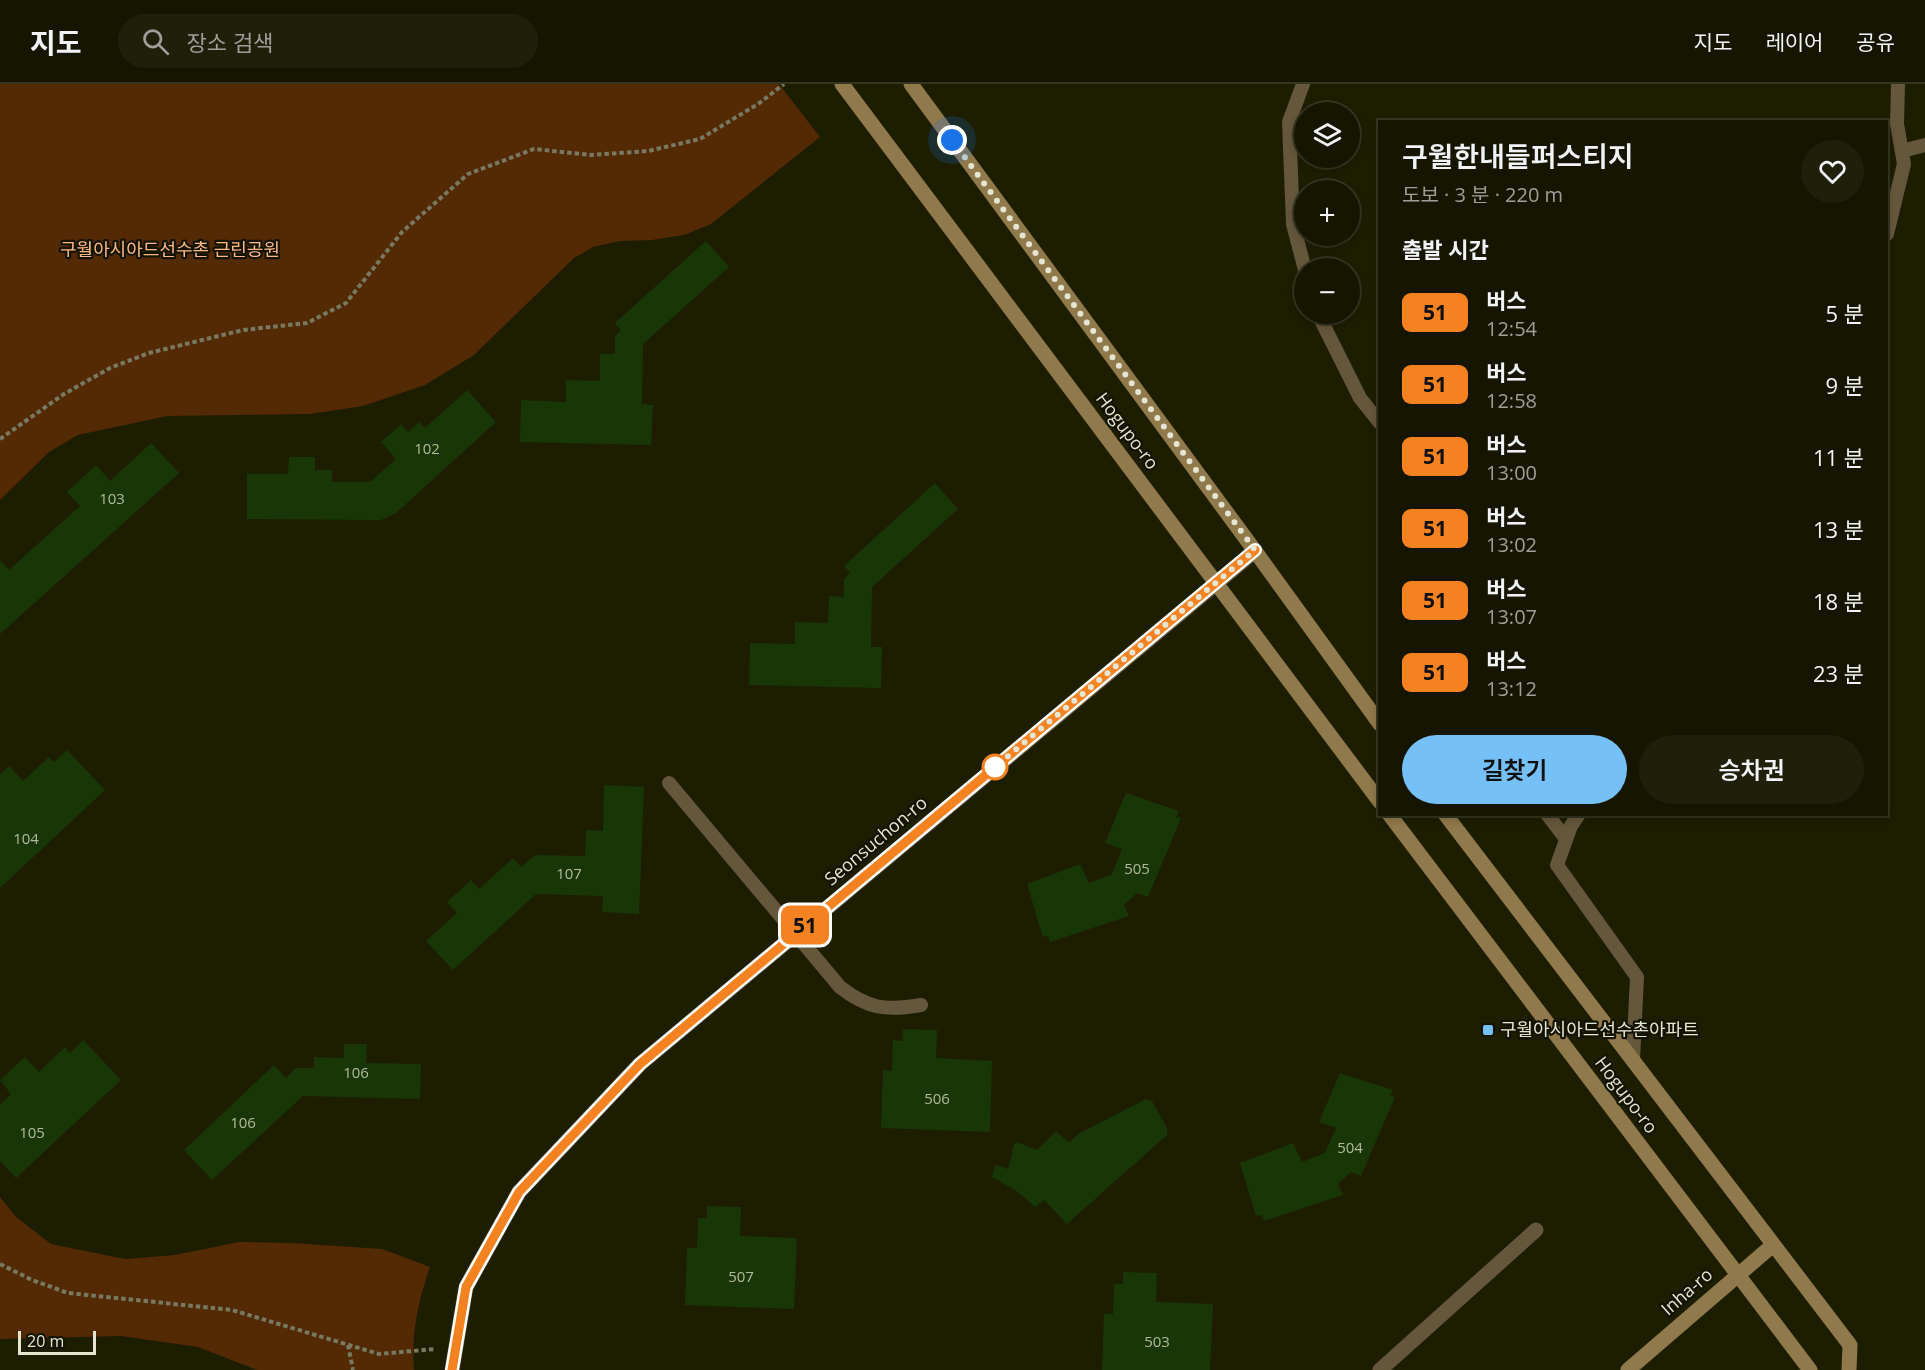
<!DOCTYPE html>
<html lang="ko">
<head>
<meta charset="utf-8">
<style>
  :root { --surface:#161600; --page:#1f1f0a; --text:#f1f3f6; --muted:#9e9f99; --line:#353522; --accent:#75c0f6 }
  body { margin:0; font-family:"Open Sans","Noto Sans KR",sans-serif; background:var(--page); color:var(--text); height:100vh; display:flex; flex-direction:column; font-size:22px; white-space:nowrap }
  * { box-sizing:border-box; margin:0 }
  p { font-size:20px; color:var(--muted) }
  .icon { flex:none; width:33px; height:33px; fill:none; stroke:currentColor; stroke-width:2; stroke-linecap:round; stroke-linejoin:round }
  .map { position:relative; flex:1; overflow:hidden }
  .sheet { position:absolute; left:1378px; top:36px; width:510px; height:696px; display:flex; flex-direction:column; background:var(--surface); border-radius:0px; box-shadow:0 3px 9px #0003,0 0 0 2px var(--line) }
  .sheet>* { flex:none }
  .badge { padding:0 12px; border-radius:9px; font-size:21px; line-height:39px }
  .controls { position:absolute; left:1294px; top:18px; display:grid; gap:12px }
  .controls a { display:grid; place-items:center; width:66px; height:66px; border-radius:50%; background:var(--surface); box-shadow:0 3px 9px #0003,0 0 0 2px var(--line); font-size:30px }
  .scale { position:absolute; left:18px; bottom:15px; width:78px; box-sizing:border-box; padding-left:6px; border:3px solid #e4e5d3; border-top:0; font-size:16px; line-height:21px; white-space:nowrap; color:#e4e5d3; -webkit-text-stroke:4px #141300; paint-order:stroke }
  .you { position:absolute; width:30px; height:30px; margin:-15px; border:4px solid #fff; border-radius:50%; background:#1a73e8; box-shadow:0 0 0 9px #1a73e833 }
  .map>.badge { position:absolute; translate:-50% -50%; box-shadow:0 0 0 3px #fff }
  h2 { padding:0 24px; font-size:22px; line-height:54px }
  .round { display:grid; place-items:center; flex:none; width:63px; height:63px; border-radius:32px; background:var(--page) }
  .head { display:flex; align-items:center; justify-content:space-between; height:102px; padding:0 24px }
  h1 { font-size:28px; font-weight:600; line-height:45px }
  .action { display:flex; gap:12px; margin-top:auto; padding:12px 24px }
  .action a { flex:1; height:69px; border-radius:36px; background:var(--accent); color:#111; font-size:24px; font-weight:600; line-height:69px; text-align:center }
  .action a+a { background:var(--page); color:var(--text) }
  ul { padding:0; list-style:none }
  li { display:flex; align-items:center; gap:18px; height:72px; padding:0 24px }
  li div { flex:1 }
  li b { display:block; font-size:22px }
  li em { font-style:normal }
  li .badge { min-width:66px; font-weight:700; text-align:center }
  header { display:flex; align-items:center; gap:36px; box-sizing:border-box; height:84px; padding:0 30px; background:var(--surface); border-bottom:2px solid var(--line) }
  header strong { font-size:28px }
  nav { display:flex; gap:33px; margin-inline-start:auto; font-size:21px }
  .search { width:420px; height:54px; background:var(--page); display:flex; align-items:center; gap:15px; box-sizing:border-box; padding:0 21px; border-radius:33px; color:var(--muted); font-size:22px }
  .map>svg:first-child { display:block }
</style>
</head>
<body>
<header>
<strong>지도</strong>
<div class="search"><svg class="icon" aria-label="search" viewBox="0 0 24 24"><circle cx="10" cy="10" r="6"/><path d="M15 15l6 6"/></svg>장소 검색</div>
<nav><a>지도</a><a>레이어</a><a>공유</a></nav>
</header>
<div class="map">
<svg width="1925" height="1286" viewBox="0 0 1925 1286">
  <rect width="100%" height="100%" fill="#1d1d00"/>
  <g fill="#532a04">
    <path d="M0 0H779L820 53 711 140 684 151 652 156 620 157 593 163 574 174 474 271 425 301 363 322 310 330 167 332 78 351 49 368 0 416Z"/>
    <path d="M0 1113 16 1133 51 1160 125 1175 175 1171 239 1158 292 1159 382 1165 430 1183C418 1218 411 1250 414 1286H257L198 1263 121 1252 0 1255Z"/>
  </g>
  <g fill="#193706">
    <path d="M706 157 729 183 643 260 642 320 653 321 651 361 520 358 521 316 566 318V296L600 297V270H615V252L621 246 615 239Z"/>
    <path d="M467 306 496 338 396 429 381 436 247 435V390H288L289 373H315V386H332V398H370L396 375 381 358 401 340 408 348 419 338 425 344Z"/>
    <path d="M151 359 179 389 0 550V476L9 486 80 422 67 408 96 381 110 397Z"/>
    <path d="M935 399 958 425 872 503 871 563H882L881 604 749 601 750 559 795 560V538L828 539 829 512 844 513V495L850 489 844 482Z"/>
    <path d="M67 666 105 706 0 804V691L9 682 23 697 49 673 54 678Z"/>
    <path d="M604 701 644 703 639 830 602 828 603 812 536 810 453 886 426 857 457 829 447 818 471 796 479 805 513 774 521 783 535 771 585 772 586 746 603 747Z"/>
    <path d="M1126 709 1179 727 1176 733 1181 734 1148 813 1137 809 1124 821 1129 832 1050 858 1048 852 1043 853 1027 800 1080 780 1089 799 1112 790 1122 765 1105 759Z"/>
    <path d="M903 945 937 946 936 974 992 977 990 1048 881 1044 883 986 892 987 893 956 902 957Z"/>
    <path d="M83 956 121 996 16 1094 0 1077V1021L11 1010 0 996 25 973 39 988 65 963 70 969Z"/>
    <path d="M344 960H367L366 979 421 980 420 1015 303 1012 212 1096 184 1066 274 981 286 994 296 984H314V973L344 974Z"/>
    <path d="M1340 989 1393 1006 1390 1012 1395 1013 1361 1092 1351 1088 1338 1100 1343 1111 1264 1137 1262 1131 1256 1132 1240 1079 1293 1059 1302 1078 1325 1069 1336 1044 1319 1038Z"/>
    <path d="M1146 1015 1152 1017 1167 1044V1051L1067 1140 1044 1116 1035 1123 1018 1108 992 1093 995 1081 1008 1085 1014 1060 1017 1058 1037 1066 1056 1047 1069 1059 1078 1050Z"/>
    <path d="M707 1122 741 1123 740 1152 797 1154 794 1225 685 1221 687 1164H697L698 1134H707Z"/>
    <path d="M1123 1188 1157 1189 1156 1218 1213 1220 1210 1286H1102L1104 1230H1113L1114 1200H1123Z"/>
  </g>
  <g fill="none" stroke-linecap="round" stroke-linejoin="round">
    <g stroke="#797962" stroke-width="4" stroke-dasharray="4.5 3" stroke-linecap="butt">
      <path d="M0 355 64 310 110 284 149 269 243 246 307 239 346 219 402 148 468 90 534 65 591 71 648 67 700 55 758 20 784 0"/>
      <path d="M0 1180 32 1196 68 1209 232 1226 379 1270 435 1265"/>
      <path d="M348 1261 353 1286"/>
    </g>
    <g stroke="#65573b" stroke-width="14">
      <path d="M1303 0 1289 38 1293 140 1305 186"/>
      <path d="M1902 67 1925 61"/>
      <path d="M1887 150 1904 80 1897 40 1898 0"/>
      <path d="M1318 230 1360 314 1380 339"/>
      <path d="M669 699 840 903C868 925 886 927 921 921"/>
      <path d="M1547 730 1566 755"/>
      <path d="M1579 730 1571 742 1557 781 1637 893 1633 976"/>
    </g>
    <g stroke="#65573b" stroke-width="15">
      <path d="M452 1286 466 1203 519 1108 640 980 1255 467"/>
      <path d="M1380 1286 1536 1146"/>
    </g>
    <g stroke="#90794a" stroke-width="15">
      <path d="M842 0 1380 718"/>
      <path d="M911 0 1255 467 1380 640"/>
      <path d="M1389 730 1810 1286"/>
      <path d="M1445 730 1850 1261 1849 1286"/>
      <path d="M1628 1286 1773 1161"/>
    </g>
  </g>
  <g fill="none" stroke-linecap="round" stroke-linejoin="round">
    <defs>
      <path id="line" d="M452 1286 466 1203 519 1108 640 980 1255 466"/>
    </defs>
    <use href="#line" stroke="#fff" stroke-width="14"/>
    <use href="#line" stroke="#f58220" stroke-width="9"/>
    <path stroke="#e4e5d3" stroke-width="6" stroke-dasharray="0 10.8" d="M952 56 1255 466 995 683"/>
  </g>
  <circle fill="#fff" stroke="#f58220" stroke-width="3" cx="995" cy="683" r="12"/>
  <rect fill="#75c0f6" stroke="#141300" stroke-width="2" x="1482" y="940" width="12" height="12" rx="3"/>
  <g text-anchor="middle" stroke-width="4.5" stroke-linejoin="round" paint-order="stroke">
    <g font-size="15" fill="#b1baa0">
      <text x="427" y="370">102</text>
      <text x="112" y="420">103</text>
      <text x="26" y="760">104</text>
      <text x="1137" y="790">505</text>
      <text x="569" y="795">107</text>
      <text x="356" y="994">106</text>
      <text x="937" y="1020">506</text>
      <text x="243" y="1044">106</text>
      <text x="32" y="1054">105</text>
      <text x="1350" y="1069">504</text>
      <text x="741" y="1198">507</text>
      <text x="1157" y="1263">503</text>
    </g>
    <g font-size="18" fill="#fdb782" stroke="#141300">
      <text x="170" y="172">구월아시아드선수촌 근린공원</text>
    </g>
    <g font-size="18" fill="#e4e5d3" stroke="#141300">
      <text transform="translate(1127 347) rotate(53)" y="6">Hogupo-ro</text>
      <text transform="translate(876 757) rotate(-40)" y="6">Seonsuchon-ro</text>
      <text transform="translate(1626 1011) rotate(53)" y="6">Hogupo-ro</text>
      <text transform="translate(1687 1208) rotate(-41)" y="6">Inha-ro</text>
    </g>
    <g font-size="18" fill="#e4e5d3" stroke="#141300" text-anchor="start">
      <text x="1500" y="952">구월아시아드선수촌아파트</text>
    </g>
  </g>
</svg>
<div class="controls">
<a><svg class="icon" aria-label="layers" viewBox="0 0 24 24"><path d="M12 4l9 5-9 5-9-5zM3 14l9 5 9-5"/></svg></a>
<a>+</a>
<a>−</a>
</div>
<div class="scale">20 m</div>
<div class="you" style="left:952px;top:56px"></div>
<b class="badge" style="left:805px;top:841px;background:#f58220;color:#111">51</b>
<section class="sheet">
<div class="head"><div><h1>구월한내들퍼스티지</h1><p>도보 · 3 분 · 220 m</p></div><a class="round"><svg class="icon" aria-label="heart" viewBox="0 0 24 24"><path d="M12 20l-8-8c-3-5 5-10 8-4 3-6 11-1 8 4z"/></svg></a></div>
<h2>출발 시간</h2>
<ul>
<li><span class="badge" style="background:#f58220;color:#111">51</span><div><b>버스</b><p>12:54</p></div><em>5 분</em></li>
<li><span class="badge" style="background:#f58220;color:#111">51</span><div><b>버스</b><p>12:58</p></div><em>9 분</em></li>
<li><span class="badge" style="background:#f58220;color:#111">51</span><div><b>버스</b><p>13:00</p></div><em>11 분</em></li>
<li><span class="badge" style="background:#f58220;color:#111">51</span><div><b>버스</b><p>13:02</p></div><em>13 분</em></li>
<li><span class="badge" style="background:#f58220;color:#111">51</span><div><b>버스</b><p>13:07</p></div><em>18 분</em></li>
<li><span class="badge" style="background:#f58220;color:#111">51</span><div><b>버스</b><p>13:12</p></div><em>23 분</em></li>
</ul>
<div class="action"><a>길찾기</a><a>승차권</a></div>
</section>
</div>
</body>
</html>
